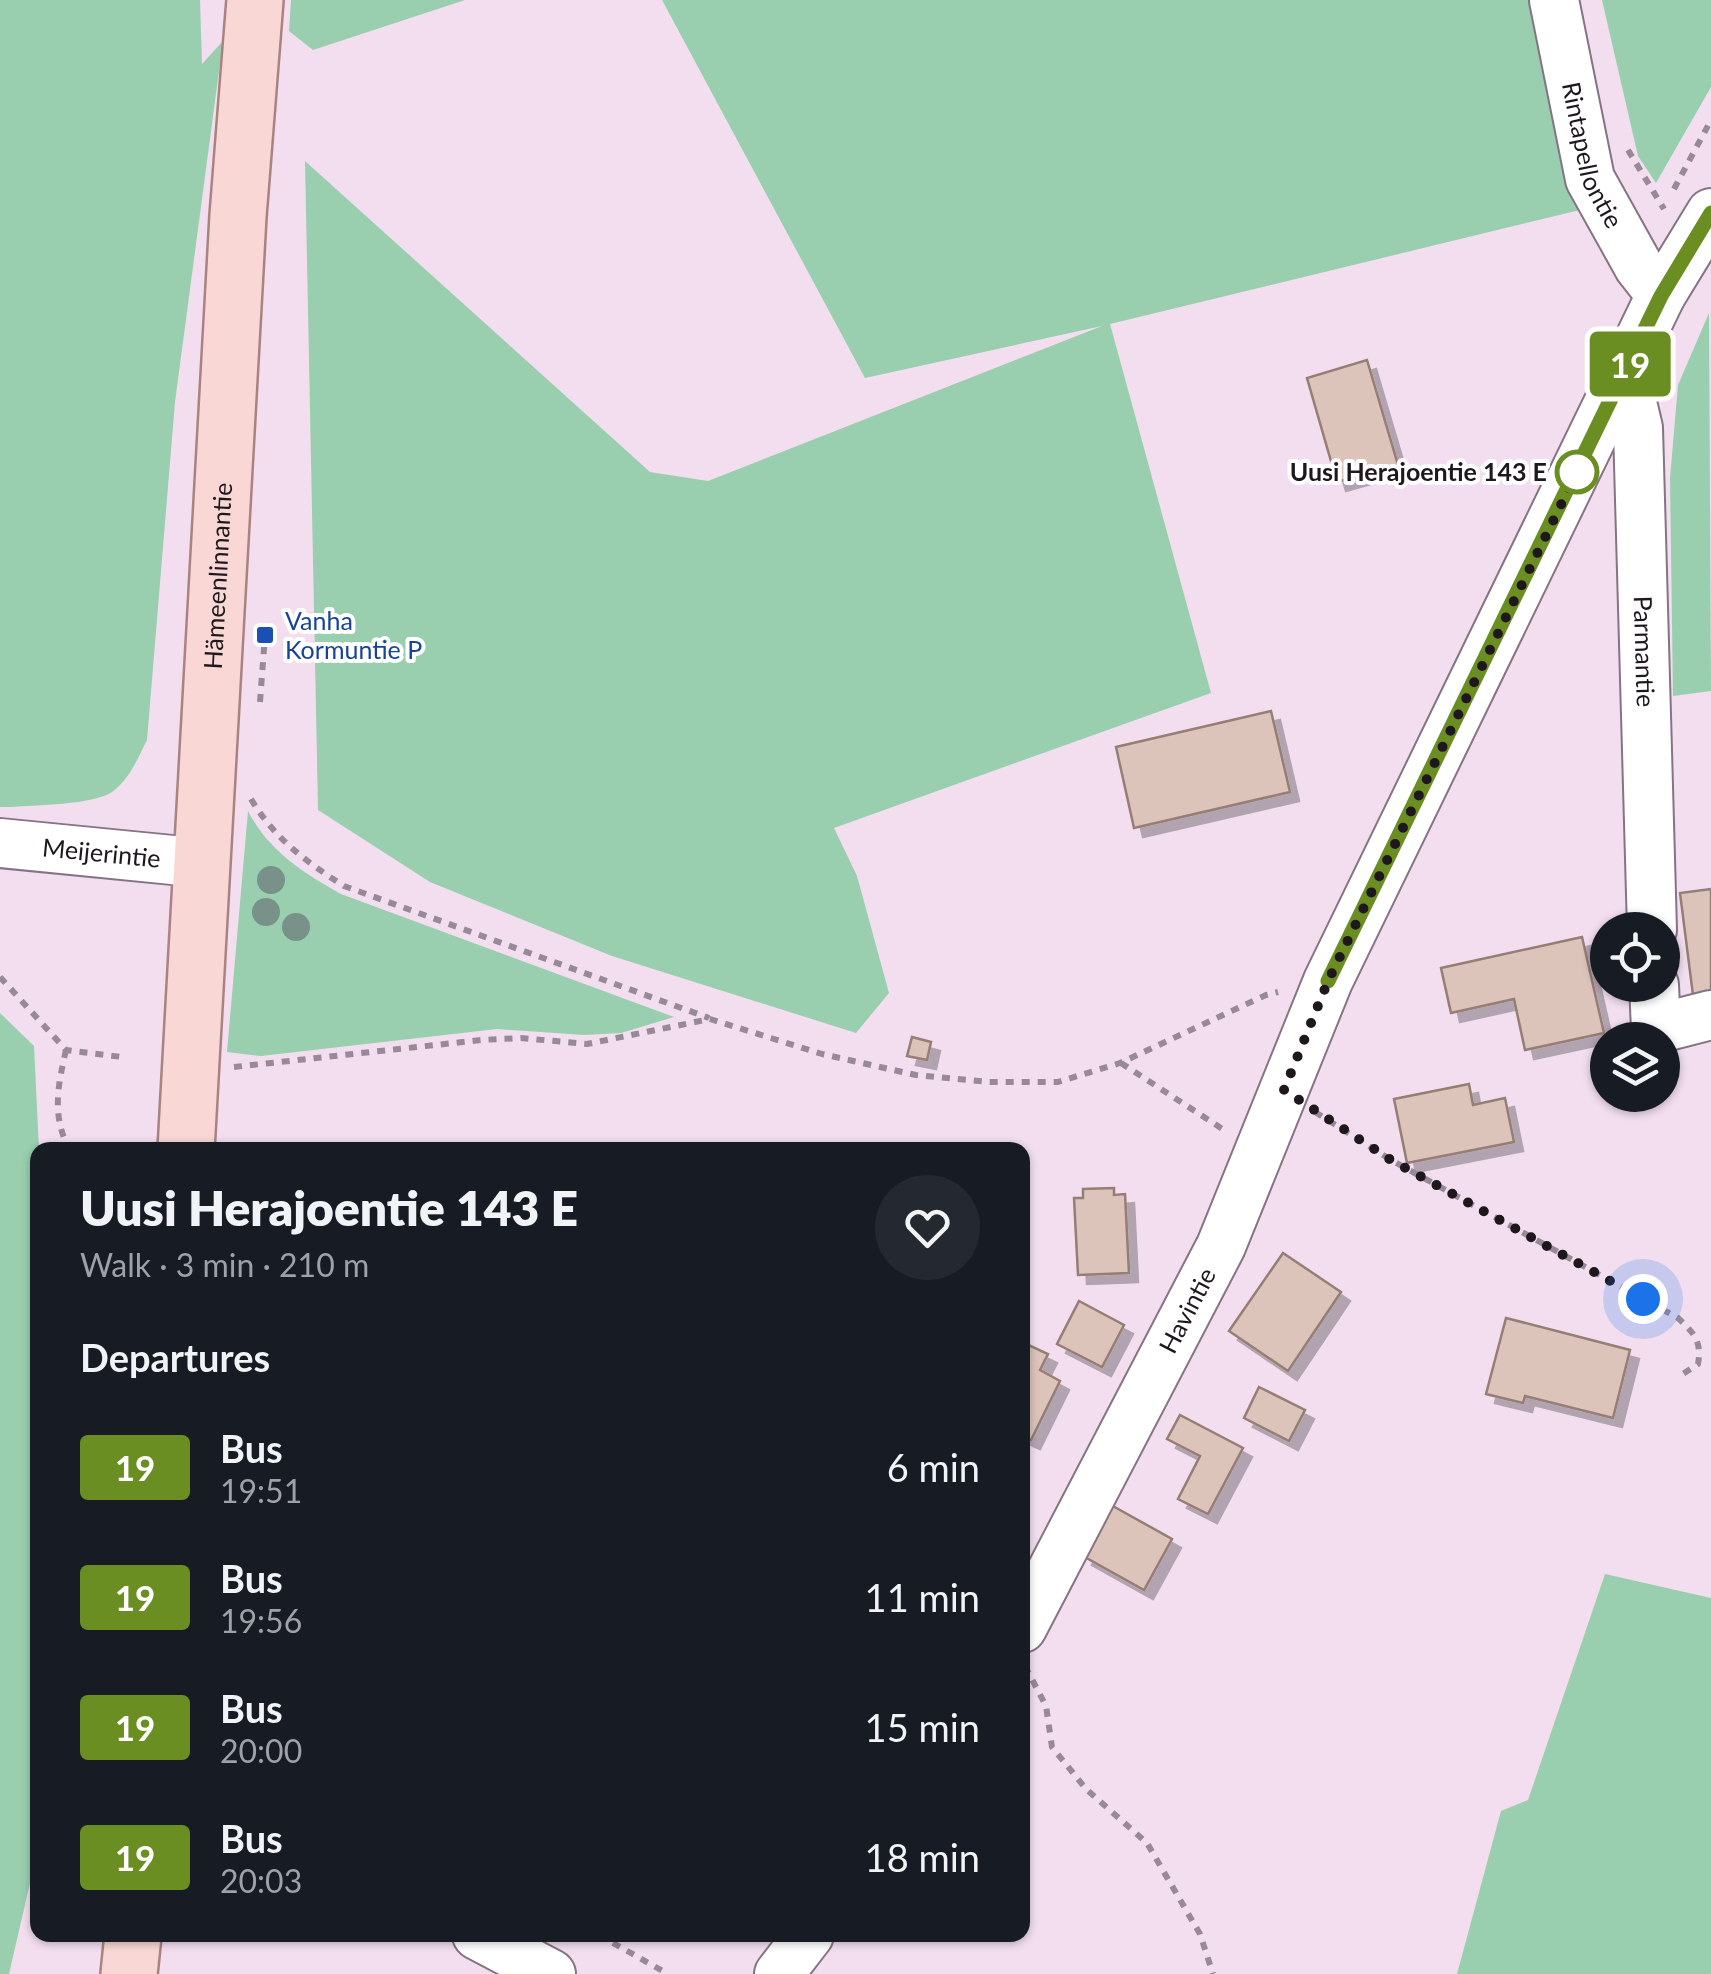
<!DOCTYPE html>
<html lang="en">
<head>
<meta charset="utf-8">
<style>
  :root { --surface:#171b24; --page:#242831; --text:#f1f3f6; --muted:#9ea1a6 }
  body { margin:0; font-family:Lato,sans-serif; background:var(--page); color:var(--text); height:100vh; display:flex; flex-direction:column; font-size:38px; white-space:nowrap }
  * { box-sizing:border-box; margin:0 }
  p { font-size:32px; color:var(--muted) }
  .icon { flex:none; width:55px; height:55px; fill:none; stroke:currentColor; stroke-width:2; stroke-linecap:round; stroke-linejoin:round }
  .map { position:relative; flex:1; overflow:hidden }
  .sheet { position:absolute; left:30px; top:1142px; width:1000px; height:800px; display:flex; flex-direction:column; background:var(--surface); border-radius:20px; box-shadow:0 2px 8px #0004 }
  .sheet>* { flex:none }
  .badge { padding:0 20px; border-radius:8px; font-size:35px; line-height:65px }
  .buttons { position:absolute; left:1590px; top:912px; display:grid; gap:20px }
  .buttons a { display:grid; place-items:center; width:90px; height:90px; border-radius:50%; background:var(--surface); box-shadow:0 2px 8px #0004; font-size:50px }
  .you { position:absolute; width:50px; height:50px; margin:-25px; border:8px solid #fff; border-radius:50%; background:#1a73e8; box-shadow:0 0 0 15px #1a73e833 }
  .map>.badge { position:absolute; translate:-50% -50%; box-shadow:0 0 0 5px #fff }
  h2 { padding:0 50px; font-size:38px; line-height:90px }
  .round { display:grid; place-items:center; flex:none; width:105px; height:105px; border-radius:52px; background:var(--page) }
  .summary { display:flex; align-items:center; justify-content:space-between; height:170px; padding:0 50px }
  h1 { font-size:48px; font-weight:800; line-height:75px }
  ul { padding:0; list-style:none }
  li { display:flex; align-items:center; gap:30px; height:130px; padding:0 50px }
  li div { flex:1 }
  li b { display:block; font-size:38px }
  li em { font-style:normal }
  li .badge { min-width:110px; font-weight:700; text-align:center }
  .map>svg:first-child { display:block }
</style>
</head>
<body>
<div class="map">
<svg width="1711" height="1974" viewBox="0 0 1711 1974">
  <defs>
    <filter id="shadow"><feDropShadow dx="9" dy="9" stdDeviation="0" flood-color="#0004"/></filter>
  </defs>
  <rect width="100%" height="100%" fill="#f2deef"/>
  <g fill="#99cfaf">
    <path d="M0 0H200L202 64 223 41 175 402 147 740C138 758 129 780 112 792 93 805 35 805 10 807H0Z"/>
    <path d="M291 0H465L313 50 289 31Z"/>
    <path d="M662 0H1529L1580 210 1110 324 1211 693 834 828 857 876 889 993 856 1033 612 956 430 882 318 810 305 161 650 472 708 481 1102 326 865 378Z"/>
    <path d="M1602 0H1711V87L1656 183 1638 156Z"/>
    <path d="M1709 313 1711 691 1673 696 1670 478 1678 385Z"/>
    <path d="M248 811C269 851 302 872 341 894L674 1017 621 1033 584 1035 497 1029 261 1056 227 1052Z"/>
    <path d="M0 1013 34 1046 39 1150 38 1848 9 1974H0Z"/>
    <path d="M1605 1574 1711 1598V1974H1457L1501 1811 1528 1800Z"/>
  </g>
  <g fill="#ddc4bb" stroke="#947e75" stroke-width="2.5" filter="url(#shadow)">
    <path d="M1367 360 1398 465 1337 482 1307 378Z"/>
    <path d="M1271 711 1290 792 1134 828 1116 747Z"/>
    <path d="M1711 889V1001L1694 1003 1680 893Z"/>
    <path d="M1582 937 1604 1033 1525 1050 1514 999 1451 1013 1441 968Z"/>
    <path d="M912 1037 931 1042 927 1060 907 1056Z"/>
    <path d="M1469 1084 1473 1105 1505 1098 1514 1142 1407 1163 1394 1099Z"/>
    <path d="M1114 1188V1195L1125 1194 1129 1273 1078 1275 1074 1198H1083V1189Z"/>
    <path d="M1283 1253 1341 1292 1288 1371 1229 1331Z"/>
    <path d="M1079 1301 1124 1325 1102 1367 1057 1344Z"/>
    <path d="M1506 1318 1630 1350 1613 1418 1525 1396 1523 1403 1486 1394Z"/>
    <path d="M1022 1342 1048 1354 1040 1370 1060 1381 1031 1440 1022 1436Z"/>
    <path d="M1259 1387 1305 1410 1289 1441 1244 1418Z"/>
    <path d="M1180 1415 1243 1448 1208 1514 1178 1499 1200 1456 1167 1439Z"/>
    <path d="M1111 1505 1172 1539 1144 1590 1083 1556Z"/>
  </g>
  <g fill="none" stroke-linecap="round" stroke-linejoin="round">
    <defs>
      <g id="minor">
        <path id="s1" d="M1554 0 1590 179 1639 267 1661 295"/>
        <path id="s2" d="M1625 373 1638 428 1652 930"/>
        <path id="s3" d="M0 843 203 863"/>
        <path d="M1654 985 1656 1029 1711 1015"/>
        <path id="s4" d="M1022 1628 1221 1246 1328 981 1661 295 1711 213"/>
        <path d="M477 1935 551 1974"/>
        <path d="M779 1974 809 1935"/>
      </g>
      <g id="major">
        <path id="s5" d="M186 1150 238 216 255 0"/>
        <path d="M129 1974 133 1935"/>
      </g>
    </defs>
    <use href="#minor" stroke="#857483" stroke-width="52"/>
    <use href="#major" stroke="#a98382" stroke-width="60"/>
    <g stroke="#978995" stroke-width="6" stroke-dasharray="8 8" stroke-linecap="butt">
      <path d="M1628 150 1664 209"/>
      <path d="M1674 189 1711 120"/>
      <path d="M260 702 265 635"/>
      <path d="M251 799C275 839 305 861 344 886L709 1018"/>
      <path d="M0 977 66 1050 122 1057"/>
      <path d="M66 1050C58 1085 51 1117 70 1150"/>
      <path d="M1121 1063 1224 1130"/>
      <path d="M234 1067 481 1040 521 1038 587 1044 710 1019 822 1054 916 1075 989 1082H1058L1120 1063 1266 995 1278 992"/>
      <path d="M1315 1112 1391 1160 1678 1318C1694 1333 1702 1341 1698 1364L1680 1376"/>
      <path d="M1025 1666 1046 1706 1052 1747 1086 1789 1147 1843 1200 1934 1213 1974"/>
      <path d="M599 1935 668 1974"/>
    </g>
    <use href="#minor" stroke="#fff" stroke-width="48"/>
    <use href="#major" stroke="#f8d7d4" stroke-width="55"/>
  </g>
  <g fill="#789189">
    <circle cx="271" cy="880" r="14"/>
    <circle cx="266" cy="912" r="14"/>
    <circle cx="296" cy="927" r="14"/>
  </g>
  <g fill="none" stroke-linecap="round" stroke-linejoin="round">
    <defs>
      <path id="line" d="M1328 981 1661 296 1711 213"/>
    </defs>
    <use href="#line" stroke="#fff" stroke-width="22"/>
    <use href="#line" stroke="#6b8e23" stroke-width="15"/>
    <path stroke="#1e181d" stroke-width="10" stroke-dasharray="0 18" d="M1577 472 1328 981 1284 1090 1391 1160 1643 1299"/>
  </g>
  <circle fill="#fff" stroke="#6b8e23" stroke-width="5" cx="1577" cy="472" r="20"/>
  <rect fill="#1a4fb4" stroke="#fff" stroke-width="4" x="255" y="625" width="20" height="20" rx="5"/>
  <g text-anchor="middle" stroke-width="8" stroke-linejoin="round" paint-order="stroke">
    <g font-size="25" fill="#1e181d" stroke="#fff">
      <text dy="9" stroke="none"><textPath href="#s1" startOffset="160">Rintapellontie</textPath></text>
      <text dy="9" stroke="none"><textPath href="#s5" startOffset="575">Hämeenlinnantie</textPath></text>
      <text dy="9" stroke="none"><textPath href="#s2" startOffset="280">Parmantie</textPath></text>
      <text dy="9" stroke="none"><textPath href="#s3" startOffset="102">Meijerintie</textPath></text>
      <text dy="9" stroke="none"><textPath href="#s4" startOffset="358">Havintie</textPath></text>
    </g>
    <g font-size="25" font-weight="bold" fill="#1e181d" stroke="#fff" text-anchor="end">
      <text x="1547" y="481">Uusi Herajoentie 143 E</text>
    </g>
    <g font-size="25" fill="#164399" stroke="#fff" text-anchor="start">
      <text x="285" y="630">Vanha<tspan x="285" dy="29">Kormuntie P</tspan></text>
    </g>
  </g>
</svg>
<div class="buttons">
<a><svg class="icon" aria-label="locate" viewBox="0 0 24 24"><circle cx="12" cy="12" r="6"/><path d="M12 2v4M12 18v4M2 12h4M18 12h4"/></svg></a>
<a><svg class="icon" aria-label="layers" viewBox="0 0 24 24"><path d="M12 4l9 5-9 5-9-5zM3 14l9 5 9-5"/></svg></a>
</div>
<div class="you" style="left:1643px;top:1299px"></div>
<b class="badge" style="left:1630px;top:364px;background:#6b8e23;color:#fff">19</b>
<section class="sheet">
<div class="summary"><div><h1>Uusi Herajoentie 143 E</h1><p>Walk · 3 min · 210 m</p></div><a class="round"><svg class="icon" aria-label="heart" viewBox="0 0 24 24"><path d="M12 20l-8-8c-3-5 5-10 8-4 3-6 11-1 8 4z"/></svg></a></div>
<h2>Departures</h2>
<ul>
<li><span class="badge" style="background:#6b8e23;color:#fff">19</span><div><b>Bus</b><p>19:51</p></div><em>6 min</em></li>
<li><span class="badge" style="background:#6b8e23;color:#fff">19</span><div><b>Bus</b><p>19:56</p></div><em>11 min</em></li>
<li><span class="badge" style="background:#6b8e23;color:#fff">19</span><div><b>Bus</b><p>20:00</p></div><em>15 min</em></li>
<li><span class="badge" style="background:#6b8e23;color:#fff">19</span><div><b>Bus</b><p>20:03</p></div><em>18 min</em></li>
</ul>
</section>
</div>
</body>
</html>
